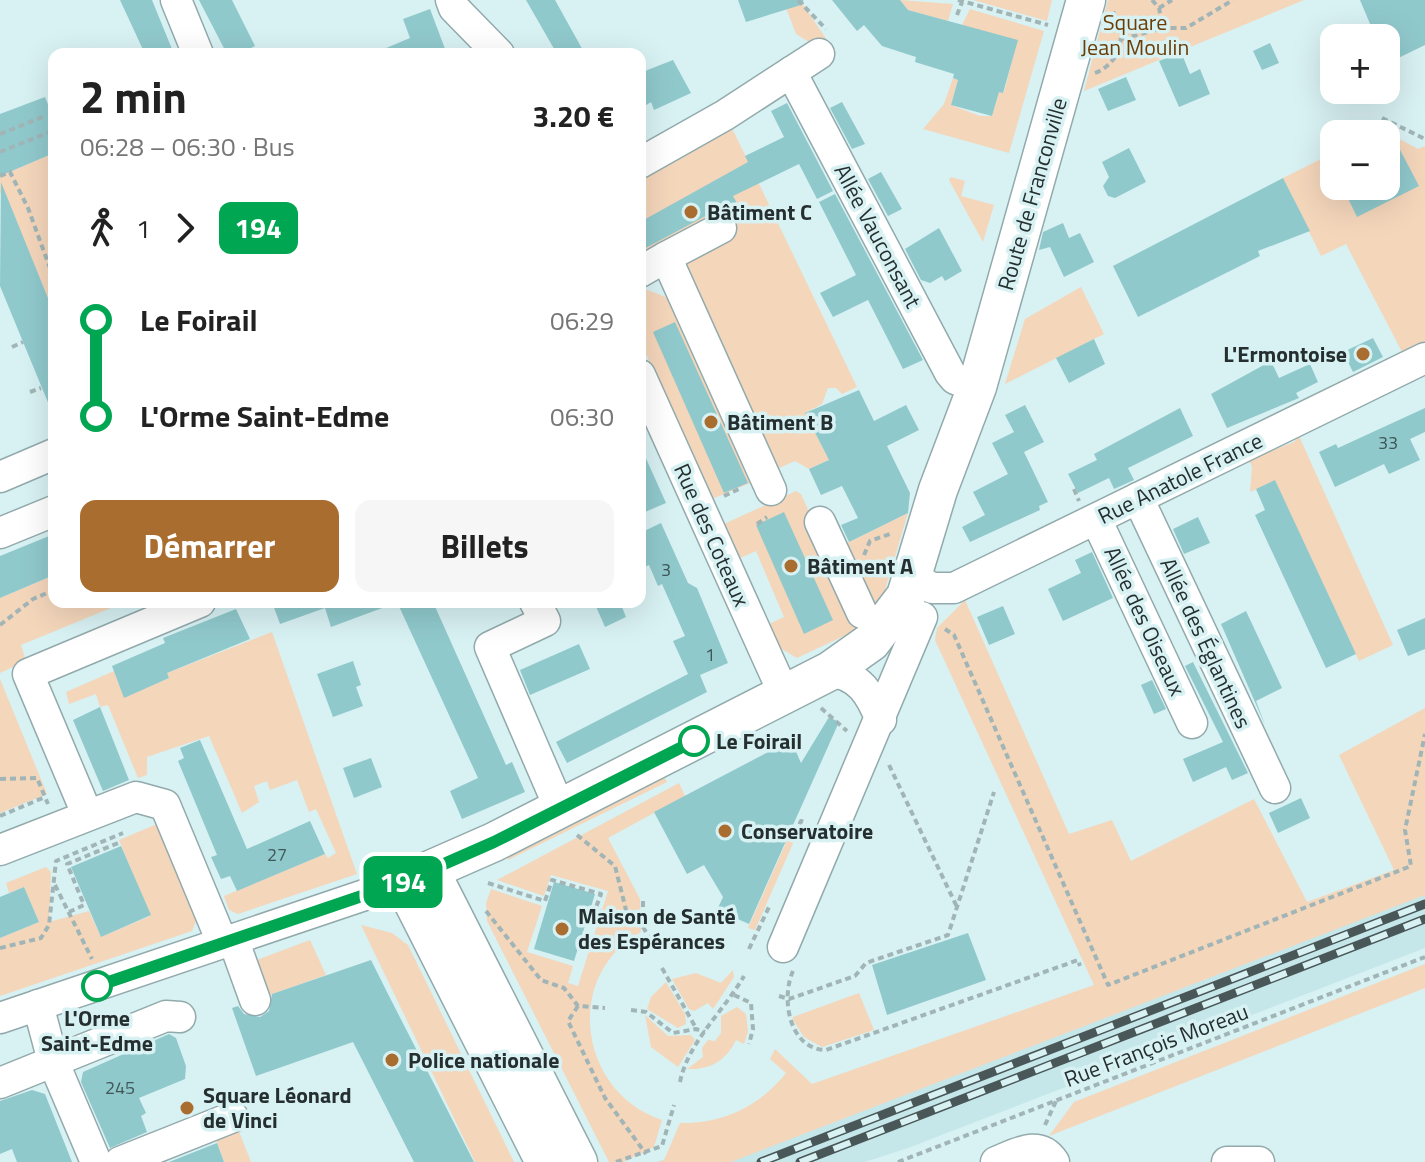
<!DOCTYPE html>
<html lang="fr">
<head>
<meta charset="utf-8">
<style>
  :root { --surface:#fff; --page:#f6f6f6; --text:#222; --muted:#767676; --accent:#a96d2f }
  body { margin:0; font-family:"Titillium Web",sans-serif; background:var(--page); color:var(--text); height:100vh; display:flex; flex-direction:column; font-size:30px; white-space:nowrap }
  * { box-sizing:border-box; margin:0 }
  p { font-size:26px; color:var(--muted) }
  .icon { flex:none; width:44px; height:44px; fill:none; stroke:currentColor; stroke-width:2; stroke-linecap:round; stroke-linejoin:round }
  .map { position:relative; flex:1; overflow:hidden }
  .panel { position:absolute; left:48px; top:48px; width:598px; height:560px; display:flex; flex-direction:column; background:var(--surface); border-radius:16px; box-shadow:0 8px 32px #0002 }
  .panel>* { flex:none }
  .badge { padding:0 16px; border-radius:12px; font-size:28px; line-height:52px }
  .controls { position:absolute; left:1320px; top:24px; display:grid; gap:16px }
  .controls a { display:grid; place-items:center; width:80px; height:80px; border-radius:16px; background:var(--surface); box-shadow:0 8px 32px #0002; font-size:40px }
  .map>.badge { position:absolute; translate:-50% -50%; box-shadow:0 0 0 4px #fff }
  .legs { display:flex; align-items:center; gap:12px; height:88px; padding:0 32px; font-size:26px }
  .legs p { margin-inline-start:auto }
  .headline { display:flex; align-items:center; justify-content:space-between; height:136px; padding:0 32px }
  h1 { font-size:44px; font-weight:700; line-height:60px }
  .button { display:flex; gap:16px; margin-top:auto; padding:16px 32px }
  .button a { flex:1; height:92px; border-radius:16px; background:var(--accent); color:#fff; font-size:32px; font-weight:700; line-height:92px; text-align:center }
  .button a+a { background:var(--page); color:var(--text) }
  ul { padding:0 32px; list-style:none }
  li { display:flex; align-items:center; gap:28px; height:96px; font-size:30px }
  li i { display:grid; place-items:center; width:12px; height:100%; margin:0 10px; background:currentColor }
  li i::after { content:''; width:20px; height:20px; margin:-10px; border:6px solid; border-radius:50%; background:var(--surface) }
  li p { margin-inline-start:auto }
  li:first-child i { background:linear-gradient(#0000 50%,currentColor 0) }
  li:last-child i { background:linear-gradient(currentColor 50%,#0000 0) }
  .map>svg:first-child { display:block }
</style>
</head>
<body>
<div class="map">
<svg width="1425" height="1162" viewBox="0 0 1425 1162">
  <rect width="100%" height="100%" fill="#d8f1f3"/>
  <path fill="#c5e7ea" d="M1425 870V948L908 1148 865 1162H657Z"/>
  <g fill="#f4d6bb">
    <path d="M783 0H800L827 40 812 44 796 34Z"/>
    <path d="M900 0 953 4 948 21 908 10Z"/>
    <path d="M973 0H1052L1047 21Z"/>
    <path d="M1108 0H1304L1084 91Z"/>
    <path d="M970 9 1044 31 1009 153 923 129 944 104 953 78 958 80 951 105 980 116H992L999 92H1004L1017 41 962 25Z"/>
    <path d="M731 126 857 387 842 394 836 388H828L822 404 805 413 829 460 809 469 795 461 777 469 672 259 640 267V177Z"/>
    <path d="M1392 135 1418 149 1425 146V341L1402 352 1346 244 1321 256 1283 178 1327 156 1334 169V186H1418Z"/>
    <path d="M54 153V313L4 191 0 193V176Z"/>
    <path d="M951 177 965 181 961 196 994 205 983 242 949 180Z"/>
    <path d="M640 287 681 303 760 479 712 499 640 341Z"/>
    <path d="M1081 287 1104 334 1005 384 1025 319Z"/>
    <path d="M1299 436 1393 645 1359 661 1275 481 1250 492 1252 467 1249 460 1294 442Z"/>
    <path d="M796 491 801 494 861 628 797 658 780 648 769 624 784 617 756 551 740 558 724 524Z"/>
    <path d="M908 513 878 613 847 543Z"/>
    <path d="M54 575V602H108L111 608 21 645 26 661 0 673V598Z"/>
    <path d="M965 600 1069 834 1112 820 1131 861 1254 799 1307 902 1394 870 1339 755 1425 708V895L731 1162H658L664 1160 680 1123C723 1124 760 1106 786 1073L770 1059 775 1049 812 1084 1094 985 935 640 937 628Z"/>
    <path d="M272 632 357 874 238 914 229 910 224 896 325 854 328 858 336 853 316 809 309 812 297 780 270 790 267 781 254 786 259 802 242 813 209 736 147 757V775L138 778 108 705 100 707 96 694 69 704 66 692 114 671 124 697 169 678 167 673Z"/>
    <path d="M0 679 47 794 0 813Z"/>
    <path d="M662 772 667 782 508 860 504 852Z"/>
    <path d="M679 783 685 796 608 838 640 899 641 932C562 976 579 1093 662 1120L654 1147 623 1162H609L487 921 486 903 491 889 542 906 527 952 573 966 568 983 578 986 608 891 551 875 544 896 497 880Z"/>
    <path d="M157 824 197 919 192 931 0 996V938L39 922 24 887 9 893 6 883 46 867 51 872 49 922 89 911 101 937 150 916 119 840Z"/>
    <path d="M784 837 794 841 755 930 748 928 785 845Z"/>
    <path d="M361 925 392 933 408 945 514 1162H475Z"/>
    <path d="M310 940 326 975 264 997 254 961Z"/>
    <path d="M1425 964V988L1049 1136 1074 1102Z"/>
    <path d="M733 970 734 977 713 1009 708 1003 694 1011 689 1009 672 979 696 973 721 983Z"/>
    <path d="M666 982 685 1014 686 1024 678 1028 647 1009 651 997Z"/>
    <path d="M859 993 874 1030 822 1047 804 1037 793 1020V1017Z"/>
    <path d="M737 1007 746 1014 748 1031 744 1044 736 1040C726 1061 710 1070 687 1069L703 1057 702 1048 708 1040 715 1041 721 1033V1016Z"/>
    <path d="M645 1015 668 1036 691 1035 695 1040 678 1067 651 1047Z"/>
    <path d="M235 1121 251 1162H224L213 1131Z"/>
  </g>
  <g fill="#90c9cc">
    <path d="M120 0H152L174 54H145Z"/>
    <path d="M199 0H232L255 46 239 54H227Z"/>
    <path d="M526 0H555L585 54H557Z"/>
    <path d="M738 0H803L804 4 746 22Z"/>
    <path d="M832 0H900L908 10 1018 40 1003 93 999 92 992 116 951 105 958 80 953 78 954 74 915 62 916 57 882 46 864 25 857 31Z"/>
    <path d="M1360 0H1425V45L1386 64V38H1376Z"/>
    <path d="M430 9 447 54H372L410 38 403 19Z"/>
    <path d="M1270 43 1279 63 1262 70 1253 51Z"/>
    <path d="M1181 52 1190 74 1200 69 1210 94 1179 107 1159 61Z"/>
    <path d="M673 60 691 93 654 110 651 102 640 109V73Z"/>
    <path d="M1126 77 1136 100 1108 111 1098 89Z"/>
    <path d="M45 97 54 119V153L0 176V114Z"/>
    <path d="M842 102 865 144 852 149 830 108Z"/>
    <path d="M787 103 833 191 817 199 799 164 733 196 738 205 727 211 713 212 640 251V222L748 162 745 156 784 137 771 111Z"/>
    <path d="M1386 123 1419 186 1357 217 1342 186H1386Z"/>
    <path d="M1129 148 1146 182 1115 198 1108 196 1103 186 1109 177 1102 162Z"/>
    <path d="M881 172 902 209 888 216 868 179Z"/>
    <path d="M1283 178 1310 231 1258 251 1260 256 1138 317 1113 266Z"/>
    <path d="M1 182 54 313V417L0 286Z"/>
    <path d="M835 194 923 360 903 369 868 300 833 317 820 293 856 275 819 202Z"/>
    <path d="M1063 223 1069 238 1080 233 1094 262 1064 277 1050 247 1039 250 1043 232Z"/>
    <path d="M939 228 962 271 945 281 942 276 930 283 921 280 905 249Z"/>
    <path d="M675 322 748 483 724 493 653 332Z"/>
    <path d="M1373 338 1383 357 1353 372 1343 352Z"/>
    <path d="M1094 339 1105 364 1069 383 1056 358Z"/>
    <path d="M1271 361 1279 378 1310 364 1318 382 1296 393 1299 398 1227 428 1211 394Z"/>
    <path d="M859 390 874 421 906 405 919 430 887 446 910 493 908 513 849 542 841 525 858 518 842 486 821 495 809 469 829 460 805 413Z"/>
    <path d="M1025 405 1044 442 1024 452 1048 502 1039 506 1040 510 970 542 962 527 985 515 973 492 1008 474 992 443 1014 432 1005 415Z"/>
    <path d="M1180 408 1193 436 1128 468 1134 480 1114 489 1109 478 1078 493 1068 474 1097 460 1094 454Z"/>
    <path d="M1425 408V432L1410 439 1420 460 1389 474 1384 464 1335 487 1319 452 1336 444 1338 448Z"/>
    <path d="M640 445 666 503 645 512 640 501Z"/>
    <path d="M1275 480 1356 654 1326 668 1255 515 1265 510 1256 489Z"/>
    <path d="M784 512 833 620 804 634 756 525Z"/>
    <path d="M1198 517 1210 543 1184 554 1173 529Z"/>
    <path d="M661 523 688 583 697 588 728 663 700 675 707 692 567 763 556 742 688 674 673 641 685 636 662 584 658 586 649 565 640 569V533Z"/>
    <path d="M54 534V575L0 598V556Z"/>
    <path d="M1092 552 1113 598 1063 621 1048 589 1081 573 1075 560Z"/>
    <path d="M272 602H392L393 604 331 627 325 608 280 624Z"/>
    <path d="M397 602H433L506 765 512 762 525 792 462 819 450 791 478 778Z"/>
    <path d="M594 602H620L626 617 605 627Z"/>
    <path d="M1003 606 1015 634 989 645 977 617Z"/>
    <path d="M236 609 250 639 167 673 169 678 124 698 112 666 165 643 163 638Z"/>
    <path d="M1246 611 1282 688 1256 701 1265 725 1221 624Z"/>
    <path d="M1425 618V649L1408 656 1397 630Z"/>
    <path d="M579 644 590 669 530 695 520 670Z"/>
    <path d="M353 661 361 685 356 687 363 706 333 717 317 674Z"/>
    <path d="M1193 662 1248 773 1232 780 1226 767 1193 782 1183 759 1223 742 1185 666Z"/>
    <path d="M1152 680 1166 709 1154 714 1141 685Z"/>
    <path d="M100 707 129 780 103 791 73 720Z"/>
    <path d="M829 717 839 722 749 924 717 910 723 897 704 865 687 874 654 812 791 740 801 763Z"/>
    <path d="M200 740 247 849 310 821 325 854 237 891 230 876 221 879 211 857 217 855 178 761 184 758 180 748Z"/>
    <path d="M371 758 382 787 354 798 343 768Z"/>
    <path d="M1301 798 1310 818 1278 833 1269 813Z"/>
    <path d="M121 846 151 915 101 937 71 867Z"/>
    <path d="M554 882 595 894 574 961 534 949Z"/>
    <path d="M24 887 39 922 0 938V897Z"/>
    <path d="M968 933 986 980 887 1015 872 965Z"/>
    <path d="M371 960 389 996 474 1162H414L353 1042 256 1076 232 1008 238 1006 244 1014 260 1017 269 1011 272 994Z"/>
    <path d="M169 1034 176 1038 186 1066 185 1079 139 1098 146 1113 141 1116 147 1132 110 1148 81 1082 83 1072Z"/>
    <path d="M32 1090 45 1094 72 1162H17L12 1149 0 1154V1101Z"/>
    <path d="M217 1143 224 1162H169Z"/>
  </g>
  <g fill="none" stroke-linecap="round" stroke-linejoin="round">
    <defs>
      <g id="minor">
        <path d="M176 0 198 54"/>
        <path d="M451 0 454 8 499 54"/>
        <path d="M791 72 950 373 955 379 977 387"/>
        <path d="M640 163 725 115 819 54"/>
        <path d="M721 228 666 257 771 490"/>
        <path d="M640 272 666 257"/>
        <path d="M640 375 784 694"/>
        <path d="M0 477 54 454"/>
        <path d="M1138 498 1275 788"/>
        <path d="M1096 519 1192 723"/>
        <path d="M820 522 862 613"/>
        <path d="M0 533 54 511"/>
        <path d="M920 581 932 588H954L1425 358"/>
        <path d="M535 602 545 621 490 647 560 809"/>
        <path d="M830 671C860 676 870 693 881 720"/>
        <path d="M87 814 28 674 200 602"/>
        <path d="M0 850 136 797 165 805 222 942"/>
        <path d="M233 939 255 1000"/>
        <path d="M783 947 922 617"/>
        <path d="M38 1005 53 1061 96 1162"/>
        <path d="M0 1018 403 882"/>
        <path d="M0 1083 166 1016 180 1017"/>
        <path d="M120 1162 233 1117"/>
        <path d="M996 1162C1016 1154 1039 1139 1054 1162"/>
        <path d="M1227 1162H1259"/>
      </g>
      <g id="major">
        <path d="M430 871 578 1162"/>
        <path d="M545 1162 403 882 494 842 830 671 871 642 906 596 938 490 977 387 1086 0"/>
      </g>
    </defs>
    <use href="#minor" stroke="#92aaac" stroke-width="33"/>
    <use href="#major" stroke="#92aaac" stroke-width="41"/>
    <g stroke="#a1b5b7" stroke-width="4" stroke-dasharray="6 4" stroke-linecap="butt">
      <path d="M798 0 826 29"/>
      <path d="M958 0 1048 25"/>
      <path d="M1152 0 1159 8 1163 28"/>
      <path d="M1159 8 1172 0"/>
      <path d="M957 15 962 2"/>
      <path d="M1122 39 1163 28H1186L1233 0"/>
      <path d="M1095 73C1121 63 1128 33 1113 12"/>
      <path d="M1382 118 1425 139"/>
      <path d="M0 134 45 116"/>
      <path d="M0 152 52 131"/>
      <path d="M0 176 10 172 28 208 54 279"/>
      <path d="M12 347 23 342"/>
      <path d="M30 392 41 388"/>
      <path d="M1074 489 1079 501"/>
      <path d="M724 496 741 488"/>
      <path d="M757 524 767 517"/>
      <path d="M864 555 870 541 893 533"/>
      <path d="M0 625 33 599 54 590"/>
      <path d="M945 629 954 635 1108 985 1411 866 1405 830 1425 734"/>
      <path d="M821 708 847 731"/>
      <path d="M889 765 957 907"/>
      <path d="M0 779 37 778 48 804"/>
      <path d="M0 816 45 797"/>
      <path d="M577 835 615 866 628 918 643 927 651 941"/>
      <path d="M798 840 793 837 801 821 807 823"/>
      <path d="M488 883 545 901 552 880 601 894 595 910"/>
      <path d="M55 885 92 959"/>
      <path d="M590 909 627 918"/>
      <path d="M486 911 541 980 564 988 578 1006 605 1008"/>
      <path d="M69 912 84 905 67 864 118 843"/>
      <path d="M643 927V900"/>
      <path d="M0 948 41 938 49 925 56 861 123 833"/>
      <path d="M749 949 769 907"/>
      <path d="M662 968 696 1028"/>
      <path d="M793 971C781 997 788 1049 826 1050L1078 960 1080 966"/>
      <path d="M734 995 751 1003 753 1029 749 1044"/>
      <path d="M779 996 789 999 855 976 866 963 948 935 994 792"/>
      <path d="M578 1006 568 1021 605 1098 646 1154"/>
      <path d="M631 1010 646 1012 673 1033 696 1029 705 1032"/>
      <path d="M680 1082C688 1042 724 1011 744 976"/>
      <path d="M1045 1125 1056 1101"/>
      <path d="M616 1162 662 1146 674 1105"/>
      <path d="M898 1162 1425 957"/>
    </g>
    <use href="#minor" stroke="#fff" stroke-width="30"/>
    <use href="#major" stroke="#fff" stroke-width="38"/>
    <defs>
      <g id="rail">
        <path d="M761 1162 1425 904"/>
        <path d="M800 1162 1425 919"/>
      </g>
    </defs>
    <use href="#rail" stroke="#4a5758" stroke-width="9"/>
    <use href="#rail" stroke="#d8f1f3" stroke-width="6" stroke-dasharray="18" stroke-linecap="butt"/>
  </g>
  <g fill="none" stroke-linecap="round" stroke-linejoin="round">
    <defs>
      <path id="line-1" d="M97 986 403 882 494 842 694 741"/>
    </defs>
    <use href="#line-1" stroke="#fff" stroke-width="18"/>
    <use href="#line-1" stroke="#00a651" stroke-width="12"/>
  </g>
  <g fill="#a96d2f" stroke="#d8f1f3" stroke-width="3">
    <circle cx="691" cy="212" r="8"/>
    <circle cx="1363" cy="354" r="8"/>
    <circle cx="711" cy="422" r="8"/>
    <circle cx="791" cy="566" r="8"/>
    <circle cx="725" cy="831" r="8"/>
    <circle cx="562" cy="929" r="8"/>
    <circle cx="392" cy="1060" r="8"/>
    <circle cx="187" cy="1108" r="8"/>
  </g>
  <g fill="#fff" stroke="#00a651" stroke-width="4">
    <circle cx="694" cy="741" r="14"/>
    <circle cx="97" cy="986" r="14"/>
  </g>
  <g text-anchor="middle" stroke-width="7" stroke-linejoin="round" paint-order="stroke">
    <g font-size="18" fill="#405657">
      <text x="1388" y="449">33</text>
      <text x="666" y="576">3</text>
      <text x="710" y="661">1</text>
      <text x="277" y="861">27</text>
      <text x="120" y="1094">245</text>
    </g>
    <g font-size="22" fill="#6a3d06" stroke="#d8f1f3">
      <text x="1135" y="30">Square<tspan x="1135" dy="25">Jean Moulin</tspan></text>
    </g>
    <g font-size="22" fill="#252f30" stroke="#d8f1f3">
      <text transform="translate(1032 194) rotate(-74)" y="8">Route de Franconville</text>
      <text transform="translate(878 236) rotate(62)" y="8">Allée Vauconsant</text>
      <text transform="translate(1180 478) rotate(-26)" y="8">Rue Anatole France</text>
      <text transform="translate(712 535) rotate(66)" y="8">Rue des Coteaux</text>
      <text transform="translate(1145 621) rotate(65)" y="8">Allée des Oiseaux</text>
      <text transform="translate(1206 643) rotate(65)" y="8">Allée des Églantines</text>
      <text transform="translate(1156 1045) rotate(-21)" y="8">Rue François Moreau</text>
    </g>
    <g font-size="22" font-weight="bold" fill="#252f30" stroke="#d8f1f3" text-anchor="start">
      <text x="707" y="220">Bâtiment C</text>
      <text x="1347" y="362" text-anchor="end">L'Ermontoise</text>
      <text x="727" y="430">Bâtiment B</text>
      <text x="807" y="574">Bâtiment A</text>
      <text x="741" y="839">Conservatoire</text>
      <text x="578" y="924">Maison de Santé<tspan x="578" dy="25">des Espérances</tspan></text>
      <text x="408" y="1068">Police nationale</text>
      <text x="203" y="1103">Square Léonard<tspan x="203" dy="25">de Vinci</tspan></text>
    </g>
    <g font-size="22" font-weight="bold" fill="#252f30" stroke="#d8f1f3" text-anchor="start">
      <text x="716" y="749">Le Foirail</text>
      <text x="97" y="1026" text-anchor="middle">L'Orme<tspan x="97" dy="25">Saint-Edme</tspan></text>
    </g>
  </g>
</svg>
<div class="controls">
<a>+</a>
<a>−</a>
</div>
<b class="badge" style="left:403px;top:882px;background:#00a651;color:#fff">194</b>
<section class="panel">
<div class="headline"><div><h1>2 min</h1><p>06:28 – 06:30 · Bus</p></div><b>3.20 €</b></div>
<div class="legs"><svg class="icon" aria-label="walk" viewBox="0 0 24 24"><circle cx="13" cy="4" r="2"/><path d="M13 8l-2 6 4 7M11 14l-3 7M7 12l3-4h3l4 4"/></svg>1<svg class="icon" aria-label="forward" viewBox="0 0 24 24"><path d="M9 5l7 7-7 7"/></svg><b class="badge" style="background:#00a651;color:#fff">194</b></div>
<ul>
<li><i style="color:#00a651"></i><b>Le Foirail</b><p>06:29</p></li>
<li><i style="color:#00a651"></i><b>L'Orme Saint-Edme</b><p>06:30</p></li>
</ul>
<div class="button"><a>Démarrer</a><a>Billets</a></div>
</section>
</div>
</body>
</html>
